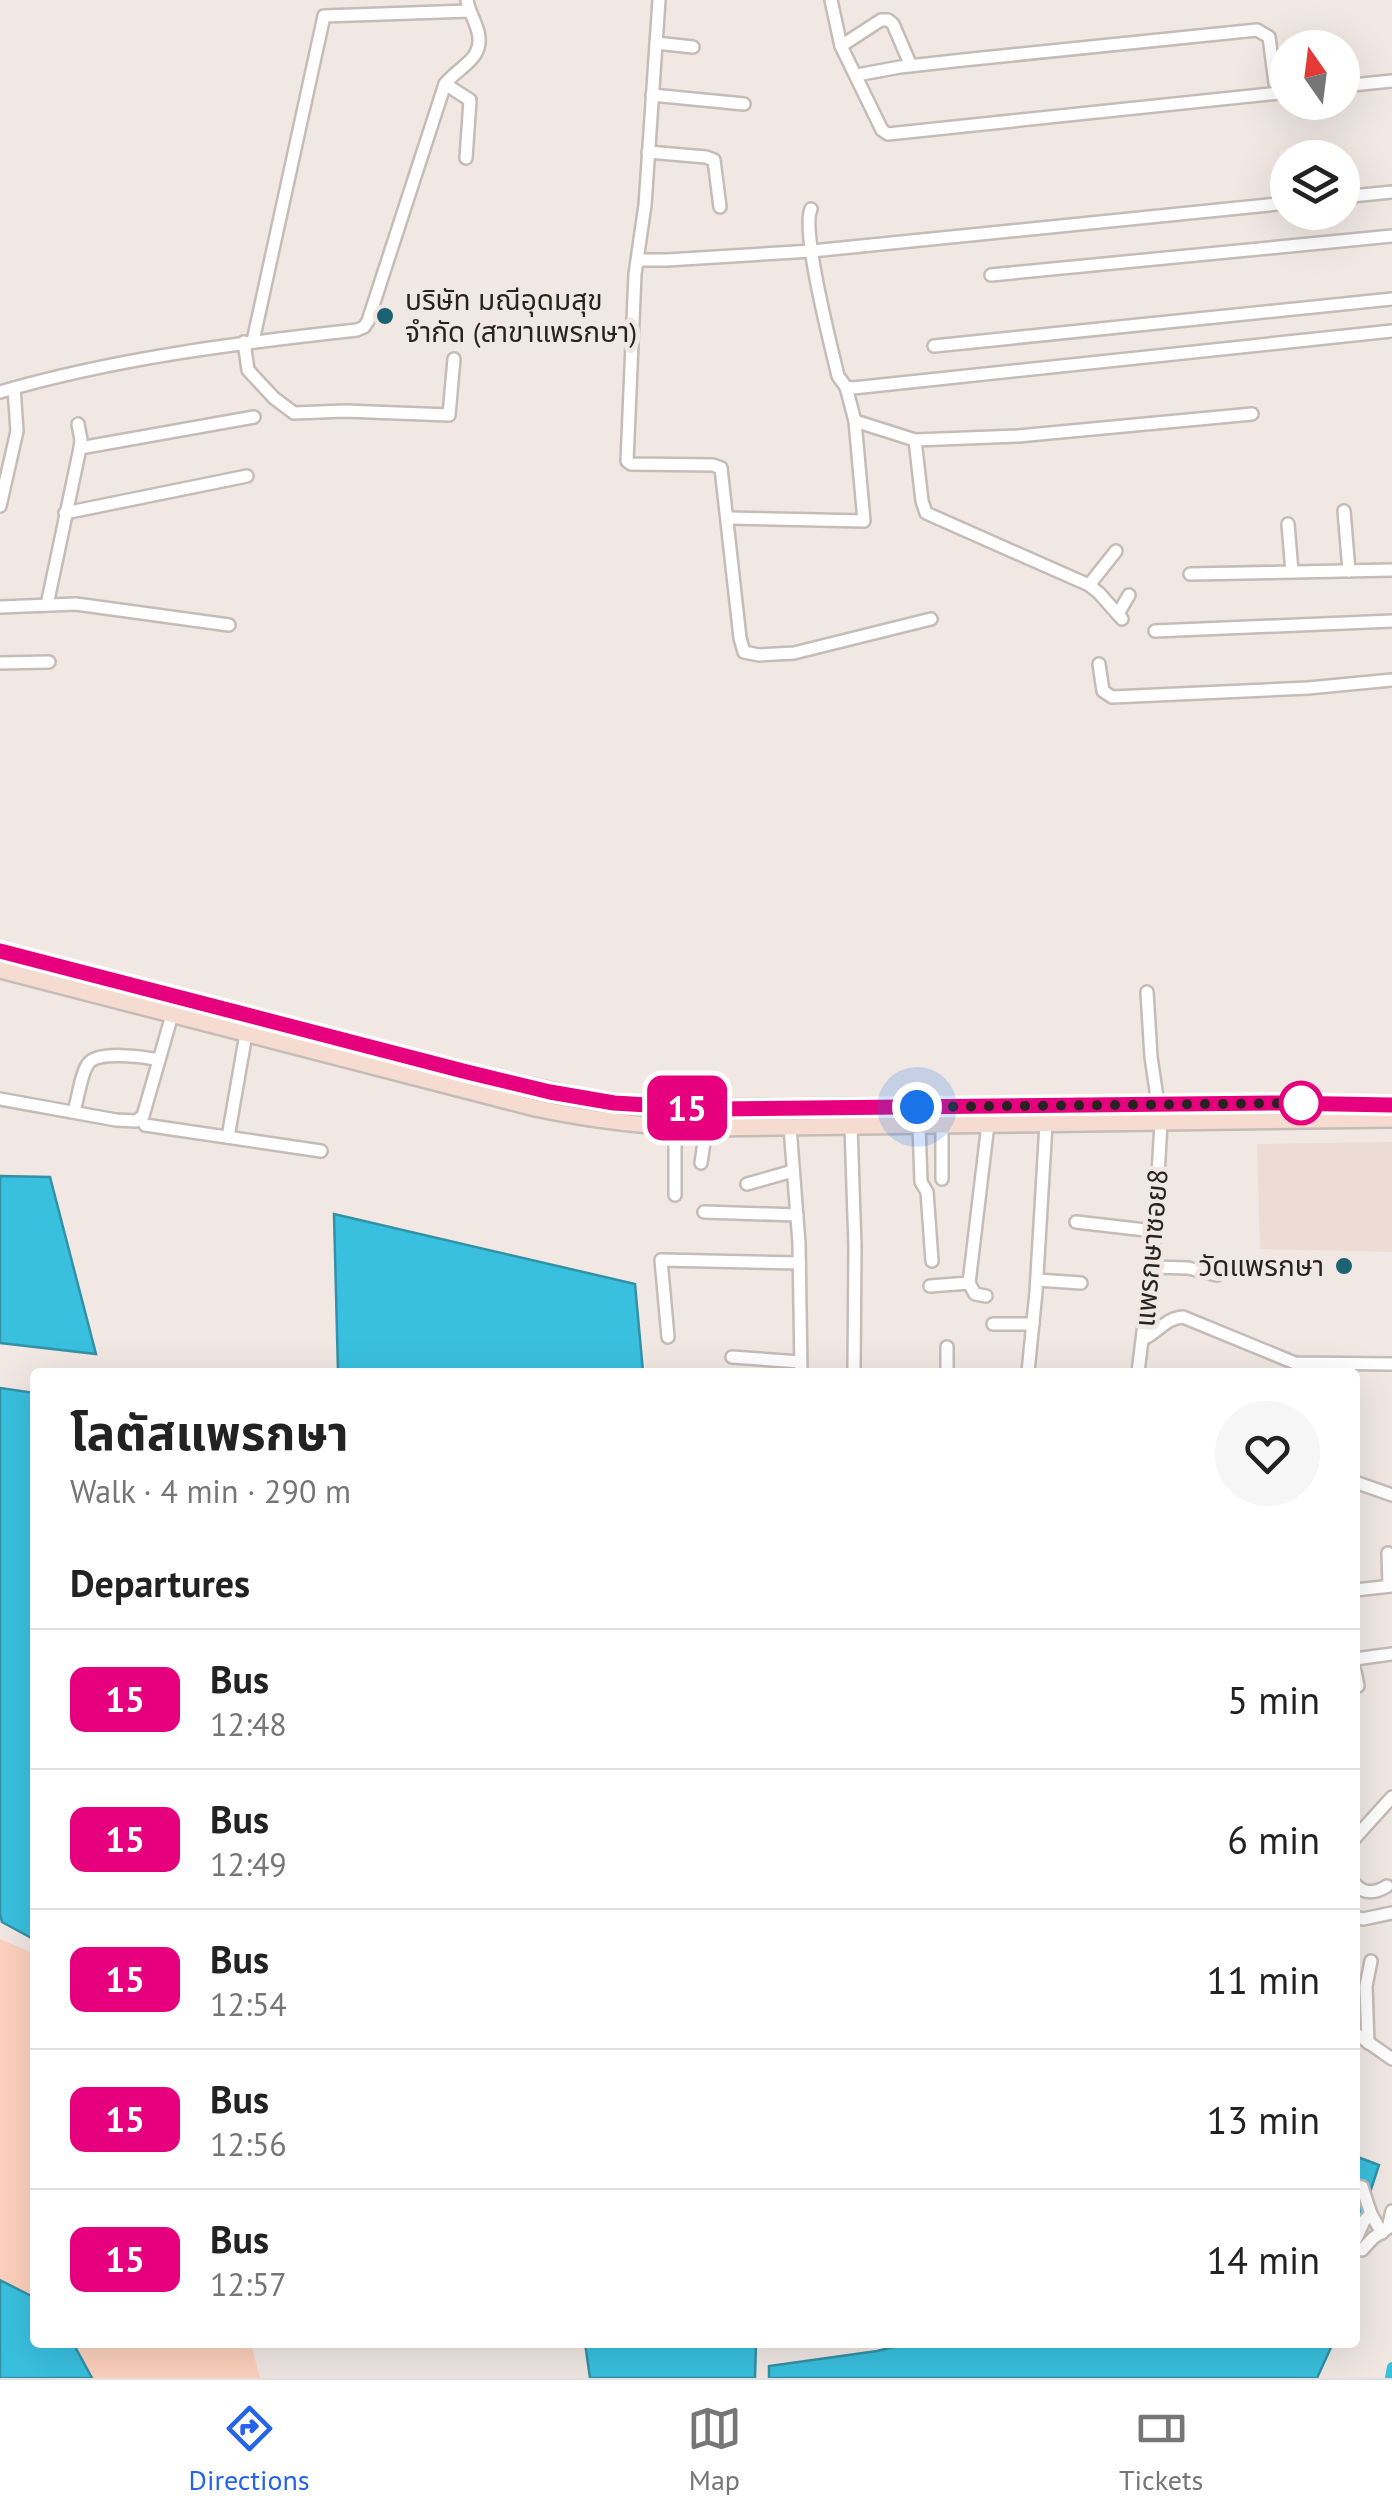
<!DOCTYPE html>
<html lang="en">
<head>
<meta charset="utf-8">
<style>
  :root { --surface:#fff; --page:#f6f6f6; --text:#222; --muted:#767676; --line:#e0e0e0; --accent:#2563eb }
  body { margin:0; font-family:"PT Sans","Noto Sans Thai",sans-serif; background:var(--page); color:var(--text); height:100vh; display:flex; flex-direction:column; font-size:38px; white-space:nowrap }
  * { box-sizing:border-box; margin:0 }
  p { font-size:32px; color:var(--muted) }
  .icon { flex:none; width:55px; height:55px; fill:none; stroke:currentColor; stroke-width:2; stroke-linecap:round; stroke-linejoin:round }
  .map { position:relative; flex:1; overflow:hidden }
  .drawer { position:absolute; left:30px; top:1368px; width:1330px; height:980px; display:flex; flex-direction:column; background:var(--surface); border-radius:10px; box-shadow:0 10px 40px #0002 }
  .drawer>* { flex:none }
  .badge { padding:0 20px; border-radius:15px; font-size:35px; line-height:65px }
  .needle { width:65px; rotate:346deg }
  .tools { position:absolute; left:1270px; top:30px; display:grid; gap:20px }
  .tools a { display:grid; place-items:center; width:90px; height:90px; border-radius:50%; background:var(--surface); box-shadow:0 10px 40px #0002; font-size:50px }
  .you { position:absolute; width:50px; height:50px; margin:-25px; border:8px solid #fff; border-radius:50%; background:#1a73e8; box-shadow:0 0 0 15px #1a73e833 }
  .map>.badge { position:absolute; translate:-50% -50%; box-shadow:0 0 0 5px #fff }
  h2 { padding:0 40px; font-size:38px; line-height:90px }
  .round { display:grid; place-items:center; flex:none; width:105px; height:105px; border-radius:52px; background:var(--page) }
  .summary { display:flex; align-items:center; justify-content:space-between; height:170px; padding:0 40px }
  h1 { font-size:48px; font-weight:700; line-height:75px }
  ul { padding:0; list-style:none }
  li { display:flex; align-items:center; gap:30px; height:140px; padding:0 40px; border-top:2px solid var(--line) }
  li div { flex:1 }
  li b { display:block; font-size:38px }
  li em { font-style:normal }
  li .badge { min-width:110px; font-weight:700; text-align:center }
  .dock { display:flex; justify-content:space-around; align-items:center; height:140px; border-top:2px solid var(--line); background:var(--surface); font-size:28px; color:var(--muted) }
  .dock a { display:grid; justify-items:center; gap:5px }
  .dock .on { color:var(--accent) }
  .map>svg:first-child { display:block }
</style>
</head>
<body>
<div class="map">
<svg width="1392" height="2378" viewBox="0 0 1392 2378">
  <rect width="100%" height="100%" fill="#f1e8e4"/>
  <path fill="#eddcd4" d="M1392 1142V1252L1260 1249 1257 1144Z"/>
  <g fill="#fdd1bd">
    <path d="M0 1939 35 1954V2298L0 2280Z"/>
    <path d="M73 2343H251L260 2378H92Z"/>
  </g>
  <g fill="#39c0df" stroke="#3391a6" stroke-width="2.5">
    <path d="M0 1176 50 1177 96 1354 0 1343Z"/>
    <path d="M334 1214 635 1284 643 1372H338Z"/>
    <path d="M0 1388 35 1393V1940L2 1922 0 1914Z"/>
    <path d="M1355 2156 1379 2165 1355 2238Z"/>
    <path d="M0 2280 35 2298V2342L73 2343 92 2378H0Z"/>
    <path d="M914 2342H1333V2343L1317 2378H769V2366L877 2351Z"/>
    <path d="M585 2343H756L755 2378H590Z"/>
  </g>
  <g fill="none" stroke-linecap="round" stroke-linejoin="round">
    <path stroke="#39c0df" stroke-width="10" d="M1390 2378 1392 2367"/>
    <defs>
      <g id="minor">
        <path d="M659 0 645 205 635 274 627 461 631 464 713 465 721 468 740 638 744 652 759 655 794 653 931 619"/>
        <path d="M831 0 841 46 882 130 888 134 1288 92"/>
        <path d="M656 43 693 47"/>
        <path d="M841 46 881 20H888L893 24 911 66"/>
        <path d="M857 75 900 67 963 60 1257 30 1269 37 1275 83 1287 92"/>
        <path d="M445 84 470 100 466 158"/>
        <path d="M1342 86 1392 81"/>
        <path d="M652 95 744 104"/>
        <path d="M648 152 706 157 714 160 720 207"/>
        <path d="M1342 197 1392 192"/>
        <path d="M811 209C801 231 831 346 838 376L846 387 853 388 1392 331"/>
        <path d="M638 260H667L812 251 1288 203"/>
        <path d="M991 275 1392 236"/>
        <path d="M253 341 324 16 469 11"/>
        <path d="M244 342 248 370 274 398 294 413 345 411 449 415 454 359"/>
        <path d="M934 346 1392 299"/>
        <path d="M0 392C116 358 238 343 357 330L364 327 368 321 445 84C459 66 485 59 478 32 475 20 469 12 467 0"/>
        <path d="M855 421 915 440 1018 436 1252 414"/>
        <path d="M78 424 81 440 80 448"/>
        <path d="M915 440 922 501 926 513 1089 585 1099 593 1122 619"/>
        <path d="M0 506 17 431 14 388"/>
        <path d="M1344 511 1349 571"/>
        <path d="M65 513 247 476"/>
        <path d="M728 518 864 521 855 421 846 387"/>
        <path d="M1288 524 1292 572"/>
        <path d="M1190 574 1392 570"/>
        <path d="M1089 585 1116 551"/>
        <path d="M47 605 80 448 254 417"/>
        <path d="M0 607 76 604 229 625"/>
        <path d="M1118 614 1129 595"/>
        <path d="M1155 631 1392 621"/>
        <path d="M0 663 49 662"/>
        <path d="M1099 664 1103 691 1112 697 1308 688 1392 680"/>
        <path d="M1147 992 1151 1057 1158 1104"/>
        <path d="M0 1099 116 1120 136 1121 143 1116 172 1015"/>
        <path d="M74 1111C78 1099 81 1073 88 1064 97 1050 145 1057 159 1060"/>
        <path d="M942 1124V1179"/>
        <path d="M145 1125 321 1151"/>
        <path d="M919 1125 921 1182 927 1192 932 1261"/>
        <path d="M851 1126 855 1247 854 1372"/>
        <path d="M790 1127 799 1243 801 1372"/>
        <path d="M675 1128V1195"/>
        <path d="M228 1137 246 1034"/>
        <path d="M701 1163 706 1128"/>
        <path d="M747 1184 793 1171"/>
        <path d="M704 1212 797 1215"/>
        <path d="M1076 1222 1154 1231"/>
        <path d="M1151 1267 1188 1268 1217 1275"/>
        <path d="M1037 1280 1081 1283"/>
        <path d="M969 1283 975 1294 986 1296"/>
        <path d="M930 1286 969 1283 988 1124"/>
        <path d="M993 1324H1033"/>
        <path d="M668 1337 661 1260 799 1263"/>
        <path d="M1143 1339C1158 1333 1165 1318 1183 1317L1295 1363 1392 1364"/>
        <path d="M947 1347V1372"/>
        <path d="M732 1357 800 1362"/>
        <path d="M1028 1372 1036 1292 1046 1124"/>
        <path d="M1138 1372 1154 1244 1161 1123"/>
        <path d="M1355 1482 1392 1495"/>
        <path d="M1388 1553 1389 1586"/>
        <path d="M1355 1590 1392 1586"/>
        <path d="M1355 1659 1392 1654"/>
        <path d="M1355 1671 1358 1686"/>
        <path d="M1355 1838 1392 1797"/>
        <path d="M1355 1884C1364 1895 1376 1893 1387 1886"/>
        <path d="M1355 1917 1363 1919 1392 1913"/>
        <path d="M1355 2033 1392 2059"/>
        <path d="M1368 2043 1366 1986 1371 1961"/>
        <path d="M1355 2186 1362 2187 1371 2214 1382 2233"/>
        <path d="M1355 2241 1364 2221 1371 2214"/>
        <path d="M1362 2250 1373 2238 1388 2228 1392 2211"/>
      </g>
      <g id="secondary">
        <path d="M0 951 494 1078 593 1100 684 1108 1280 1103 1392 1105"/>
        <path d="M0 970 535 1108C592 1120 648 1127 706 1128L1392 1119"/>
      </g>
    </defs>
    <use href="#minor" stroke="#c5bcb8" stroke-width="16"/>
    <use href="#secondary" stroke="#c5bcb8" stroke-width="20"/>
    <use href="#minor" stroke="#fff" stroke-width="11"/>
    <use href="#secondary" stroke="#f6dcd0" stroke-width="15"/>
  </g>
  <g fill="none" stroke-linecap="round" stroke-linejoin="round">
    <defs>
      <path id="line" d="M0 951 467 1072 550 1092 614 1103 716 1109 1280 1103 1392 1105"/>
    </defs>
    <use href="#line" stroke="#fff" stroke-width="22"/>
    <use href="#line" stroke="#e6007e" stroke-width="15"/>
    <path stroke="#262321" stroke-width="10" stroke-dasharray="0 18" d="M917 1107 1312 1103H1301"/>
  </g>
  <g fill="#1b6272" stroke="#f1e8e4" stroke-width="4">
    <circle cx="385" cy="316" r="10"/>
    <circle cx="1344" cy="1266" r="10"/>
  </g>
  <circle fill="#fff" stroke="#e6007e" stroke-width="5" cx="1301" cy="1103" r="20"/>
  <g text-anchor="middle" stroke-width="10" stroke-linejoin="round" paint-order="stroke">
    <g font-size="28" fill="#262321" stroke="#f1e8e4" text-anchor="start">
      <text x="405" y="310">บริษัท มณีอุดมสุข<tspan x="405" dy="32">จำกัด (สาขาแพรกษา)</tspan></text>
      <text x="1324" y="1276" text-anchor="end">วัดแพรกษา</text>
    </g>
    <g font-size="28" fill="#262321" stroke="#f1e8e4">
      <text transform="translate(1151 1248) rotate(-85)" y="10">แพรกษาซอย8</text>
    </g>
  </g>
</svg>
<div class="tools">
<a><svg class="needle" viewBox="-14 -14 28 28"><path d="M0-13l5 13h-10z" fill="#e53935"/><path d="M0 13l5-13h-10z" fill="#767676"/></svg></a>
<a><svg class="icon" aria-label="layers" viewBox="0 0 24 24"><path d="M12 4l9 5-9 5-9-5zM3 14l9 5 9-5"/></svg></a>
</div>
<div class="you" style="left:917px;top:1107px"></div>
<b class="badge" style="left:687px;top:1108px;background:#e6007e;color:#fff">15</b>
<section class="drawer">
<div class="summary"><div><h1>โลตัสแพรกษา</h1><p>Walk · 4 min · 290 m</p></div><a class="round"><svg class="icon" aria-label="heart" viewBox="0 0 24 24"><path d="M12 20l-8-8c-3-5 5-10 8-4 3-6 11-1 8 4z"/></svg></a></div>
<h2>Departures</h2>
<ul>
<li><span class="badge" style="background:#e6007e;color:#fff">15</span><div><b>Bus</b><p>12:48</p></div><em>5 min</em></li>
<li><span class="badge" style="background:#e6007e;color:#fff">15</span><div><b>Bus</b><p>12:49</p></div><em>6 min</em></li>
<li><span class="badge" style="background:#e6007e;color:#fff">15</span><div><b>Bus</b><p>12:54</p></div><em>11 min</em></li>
<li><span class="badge" style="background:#e6007e;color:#fff">15</span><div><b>Bus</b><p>12:56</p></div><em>13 min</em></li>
<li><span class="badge" style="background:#e6007e;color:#fff">15</span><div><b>Bus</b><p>12:57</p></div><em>14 min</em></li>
</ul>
</section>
</div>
<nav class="dock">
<a class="on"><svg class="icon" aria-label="directions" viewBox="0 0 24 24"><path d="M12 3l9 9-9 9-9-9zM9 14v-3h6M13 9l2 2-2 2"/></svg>Directions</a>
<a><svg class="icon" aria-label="map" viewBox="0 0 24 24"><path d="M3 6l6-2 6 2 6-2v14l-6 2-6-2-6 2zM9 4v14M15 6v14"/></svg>Map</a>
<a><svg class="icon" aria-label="tickets" viewBox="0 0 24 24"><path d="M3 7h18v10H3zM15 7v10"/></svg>Tickets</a>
</nav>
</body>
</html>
